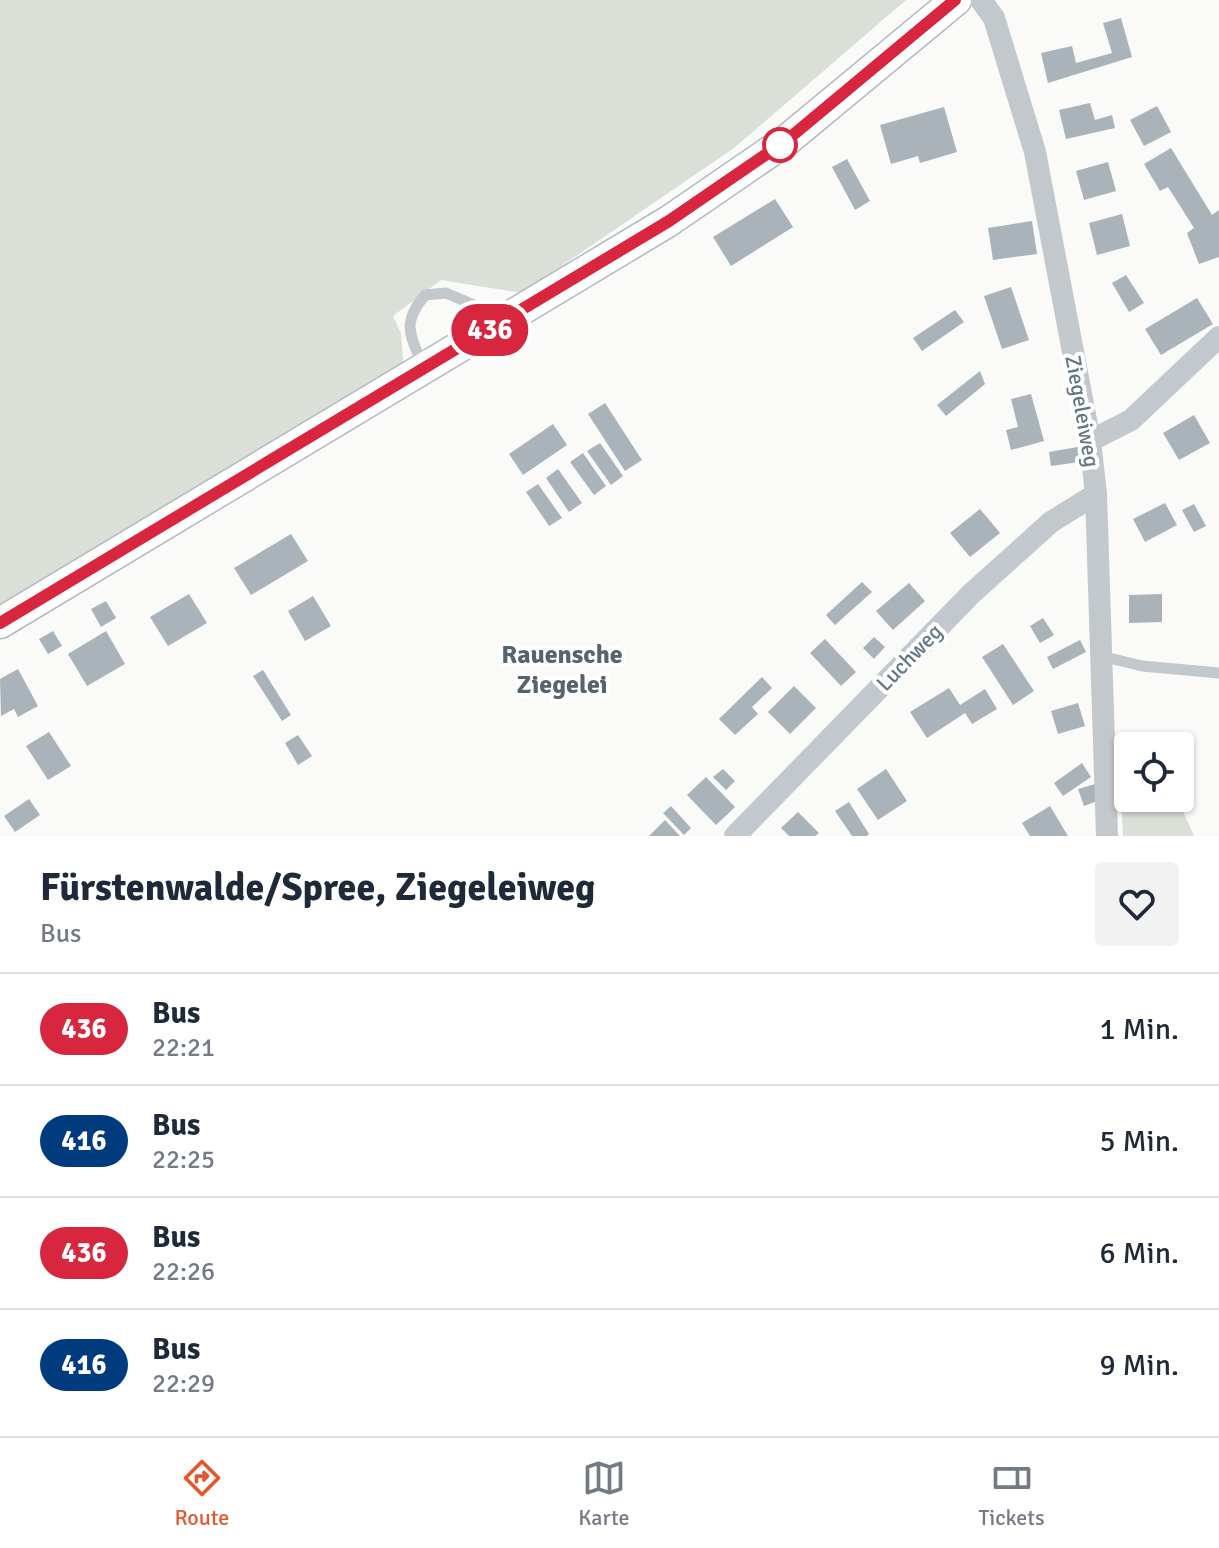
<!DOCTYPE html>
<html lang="de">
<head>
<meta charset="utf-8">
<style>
  :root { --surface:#fff; --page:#f2f2f3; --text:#1f2937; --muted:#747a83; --line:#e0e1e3; --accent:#e4572e }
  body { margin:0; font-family:Signika,sans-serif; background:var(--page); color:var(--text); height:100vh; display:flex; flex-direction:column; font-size:30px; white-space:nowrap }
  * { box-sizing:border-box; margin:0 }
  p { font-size:26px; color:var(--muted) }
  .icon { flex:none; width:44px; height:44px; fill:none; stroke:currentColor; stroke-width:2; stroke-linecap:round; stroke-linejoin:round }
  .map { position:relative; height:836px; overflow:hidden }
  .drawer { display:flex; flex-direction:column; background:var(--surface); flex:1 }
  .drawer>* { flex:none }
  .badge { padding:0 16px; border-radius:26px; font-size:28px; line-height:52px }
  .buttons { position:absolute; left:1114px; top:732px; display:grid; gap:16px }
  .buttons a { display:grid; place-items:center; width:80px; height:80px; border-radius:8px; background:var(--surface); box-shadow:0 2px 6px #0004; font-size:40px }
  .map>.badge { position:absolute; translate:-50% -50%; box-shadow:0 0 0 4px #fff }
  .round { display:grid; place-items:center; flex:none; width:84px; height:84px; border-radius:8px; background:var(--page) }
  .summary { display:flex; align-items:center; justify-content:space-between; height:136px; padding:0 40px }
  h1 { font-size:38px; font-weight:800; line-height:60px }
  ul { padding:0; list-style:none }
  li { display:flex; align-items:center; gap:24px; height:112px; padding:0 40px; border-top:2px solid var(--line) }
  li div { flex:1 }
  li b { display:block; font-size:30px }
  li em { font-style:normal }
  li .badge { min-width:88px; font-weight:700; text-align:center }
  .menu { display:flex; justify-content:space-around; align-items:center; height:112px; border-top:2px solid var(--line); background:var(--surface); font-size:22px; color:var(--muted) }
  .menu a { display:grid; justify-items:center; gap:4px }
  .menu .current { color:var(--accent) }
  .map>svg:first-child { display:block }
</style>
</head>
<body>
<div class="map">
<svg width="1219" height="836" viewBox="0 0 1219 836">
  <rect width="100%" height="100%" fill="#fafaf8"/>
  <g fill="#dadfd7">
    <path d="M0 0H906L734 148 522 293 441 280 393 316 401 333 404 371 0 613Z"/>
    <path d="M1119 757H1128V798H1177L1194 836H1123Z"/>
  </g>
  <g fill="#aab3b9">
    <path d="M1121 18 1132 57 1048 83 1041 53 1072 46 1076 63 1112 53 1103 23Z"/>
    <path d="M1090 103 1095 120 1112 115 1115 128 1066 139 1059 110Z"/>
    <path d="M1157 106 1171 132 1144 146 1130 120Z"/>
    <path d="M944 107 957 152 920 163 918 156 891 164 880 125Z"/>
    <path d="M1171 148 1212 215 1219 210V257L1199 264 1187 233 1194 228 1168 187 1160 191 1144 164Z"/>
    <path d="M847 159 870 201 855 210 832 167Z"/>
    <path d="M1108 162 1116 191 1084 200 1076 171Z"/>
    <path d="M775 199 793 227 731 266 713 237Z"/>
    <path d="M1122 214 1130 246 1097 255 1089 223Z"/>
    <path d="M1032 221 1037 254 993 260 988 228Z"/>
    <path d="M1126 275 1144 303 1129 312 1112 283Z"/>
    <path d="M1011 287 1029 340 1002 349 984 296Z"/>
    <path d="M1197 298 1213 324 1161 355 1145 329Z"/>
    <path d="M955 310 964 322 922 351 913 338Z"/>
    <path d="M980 371 985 384 946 416 937 405Z"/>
    <path d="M1031 394 1044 441 1011 450 1006 430 1018 427 1011 399Z"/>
    <path d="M605 403 642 460 625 471 588 414Z"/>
    <path d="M1194 415 1210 443 1179 460 1163 433Z"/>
    <path d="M553 424 567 445 523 475 509 454Z"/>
    <path d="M600 443 623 476 611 485 587 451Z"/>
    <path d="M1078 447 1080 462 1051 466 1049 452Z"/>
    <path d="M583 453 606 486 594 495 570 462Z"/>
    <path d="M558 469 582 503 569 512 546 478Z"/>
    <path d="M538 484 562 518 549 526 526 492Z"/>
    <path d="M1165 503 1177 525 1145 542 1133 519Z"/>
    <path d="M1194 504 1206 526 1194 532 1182 510Z"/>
    <path d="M980 509 1000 533 970 557 950 533Z"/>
    <path d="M291 534 308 561 251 595 234 568Z"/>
    <path d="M862 582 872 592 835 625 826 615Z"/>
    <path d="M909 583 925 601 893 630 876 611Z"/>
    <path d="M189 594 207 623 168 646 150 617Z"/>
    <path d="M1162 594V622L1129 623V595Z"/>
    <path d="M313 596 331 626 305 641 288 611Z"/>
    <path d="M106 601 116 618 101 627 91 609Z"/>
    <path d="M1043 618 1054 635 1040 643 1030 626Z"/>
    <path d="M53 631 62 646 48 654 39 639Z"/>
    <path d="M106 631 125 664 87 686 68 654Z"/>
    <path d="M874 637 885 647 874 659 863 648Z"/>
    <path d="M825 639 856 672 841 686 810 653Z"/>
    <path d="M1080 640 1086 652 1053 669 1047 657Z"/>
    <path d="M1003 644 1034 691 1013 705 982 657Z"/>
    <path d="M18 669 38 706 18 717 14 709 1 716 0 679Z"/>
    <path d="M263 670 291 715 282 721 253 676Z"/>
    <path d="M762 677 772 688 752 707 758 714 735 735 719 719Z"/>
    <path d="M794 686 816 708 790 734 768 712Z"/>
    <path d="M949 688 960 705 985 689 997 709 972 724 965 713 927 738 910 712Z"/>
    <path d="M1078 703 1085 726 1058 734 1051 711Z"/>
    <path d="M49 732 71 766 48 780 26 746Z"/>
    <path d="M298 735 312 756 298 765 285 743Z"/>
    <path d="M1082 763 1091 777 1063 796 1054 783Z"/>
    <path d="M723 769 735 781 726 790 713 777Z"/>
    <path d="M886 769 907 801 878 820 857 789Z"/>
    <path d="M706 777 735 807 716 825 687 795Z"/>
    <path d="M1095 784 1100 800 1084 806 1078 789Z"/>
    <path d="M29 799 40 815 15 832 4 816Z"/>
    <path d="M849 802 869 834 867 836H852L835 811Z"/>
    <path d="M671 806 691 828 684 835 663 813Z"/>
    <path d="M1050 806 1068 836H1030L1022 823Z"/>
    <path d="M798 812 819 833 815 836H789L781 828Z"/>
    <path d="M665 820 680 836H649Z"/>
  </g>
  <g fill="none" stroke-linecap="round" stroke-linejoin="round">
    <defs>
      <path id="secondary" d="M0 623 669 221 787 140 956 0"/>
    </defs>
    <use href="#secondary" stroke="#b3babf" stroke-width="33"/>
    <g stroke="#c3c8cc" stroke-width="11">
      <path d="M431 359 418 354C406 328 407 317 425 295L446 293 481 308H509"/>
      <path d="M1101 656 1142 666 1219 673"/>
    </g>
    <g stroke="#c3c8cc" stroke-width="22">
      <path d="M981 0 994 18 1035 152 1090 441 1096 494 1107 836"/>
      <path d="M1090 441 1131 420 1219 337"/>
      <path d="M735 836 971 594 1051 522 1096 494"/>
    </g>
    <use href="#secondary" stroke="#fff" stroke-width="30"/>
  </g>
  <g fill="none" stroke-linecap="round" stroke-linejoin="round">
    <defs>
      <path id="line" d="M0 623 669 221 787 140 955 0"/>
    </defs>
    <use href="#line" stroke="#fff" stroke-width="18"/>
    <use href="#line" stroke="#d7263d" stroke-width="12"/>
  </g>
  <circle fill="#fff" stroke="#d7263d" stroke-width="4" cx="780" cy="145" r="16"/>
  <g text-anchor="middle" stroke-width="8" stroke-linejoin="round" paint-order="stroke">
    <g font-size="22" fill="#657683" stroke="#fff">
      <text transform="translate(1083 411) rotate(80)" y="8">Ziegeleiweg</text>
      <text transform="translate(909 657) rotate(-46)" y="8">Luchweg</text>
    </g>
    <g font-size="26" font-weight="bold" fill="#57646e" stroke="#fff">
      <text x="562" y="663">Rauensche<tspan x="562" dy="30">Ziegelei</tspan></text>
    </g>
  </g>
</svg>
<div class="buttons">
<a><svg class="icon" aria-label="locate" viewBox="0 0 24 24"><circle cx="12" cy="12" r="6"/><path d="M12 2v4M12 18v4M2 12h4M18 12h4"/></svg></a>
</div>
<b class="badge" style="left:490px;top:330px;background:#d7263d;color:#fff">436</b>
</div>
<section class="drawer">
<div class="summary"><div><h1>Fürstenwalde/Spree, Ziegeleiweg</h1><p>Bus</p></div><a class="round"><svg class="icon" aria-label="heart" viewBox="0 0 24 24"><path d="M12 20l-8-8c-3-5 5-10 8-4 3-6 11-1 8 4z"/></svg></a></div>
<ul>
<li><span class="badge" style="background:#d7263d;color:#fff">436</span><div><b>Bus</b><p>22:21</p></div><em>1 Min.</em></li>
<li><span class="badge" style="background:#003b80;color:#fff">416</span><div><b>Bus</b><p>22:25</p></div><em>5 Min.</em></li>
<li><span class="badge" style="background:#d7263d;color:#fff">436</span><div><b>Bus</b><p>22:26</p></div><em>6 Min.</em></li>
<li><span class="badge" style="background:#003b80;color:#fff">416</span><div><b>Bus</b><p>22:29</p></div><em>9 Min.</em></li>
</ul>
</section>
<nav class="menu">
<a class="current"><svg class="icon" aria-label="directions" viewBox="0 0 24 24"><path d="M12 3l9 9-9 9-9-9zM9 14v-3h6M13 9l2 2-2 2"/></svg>Route</a>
<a><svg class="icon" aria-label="map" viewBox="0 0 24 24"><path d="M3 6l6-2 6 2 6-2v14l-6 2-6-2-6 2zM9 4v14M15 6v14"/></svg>Karte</a>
<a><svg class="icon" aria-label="tickets" viewBox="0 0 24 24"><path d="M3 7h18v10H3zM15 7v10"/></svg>Tickets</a>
</nav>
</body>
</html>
